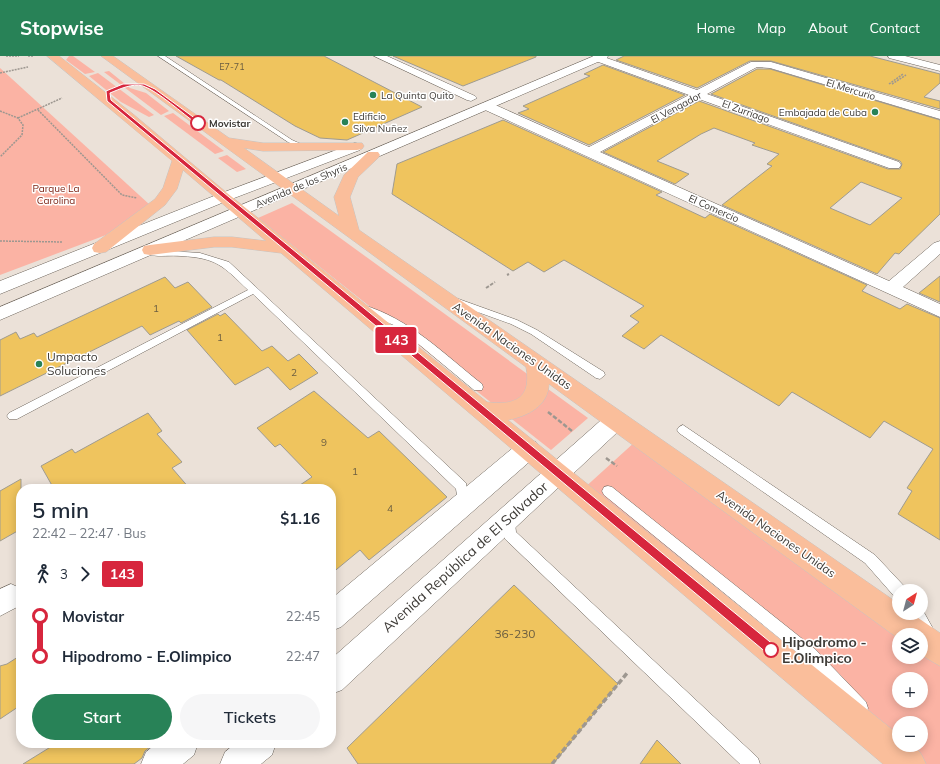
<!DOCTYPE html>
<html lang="en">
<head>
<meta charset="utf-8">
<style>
  :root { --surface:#fff; --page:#f6f6f7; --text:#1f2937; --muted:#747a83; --accent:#288257 }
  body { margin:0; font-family:Mulish,sans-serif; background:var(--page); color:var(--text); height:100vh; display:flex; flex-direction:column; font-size:15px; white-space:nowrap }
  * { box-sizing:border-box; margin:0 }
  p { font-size:13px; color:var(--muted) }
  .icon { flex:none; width:22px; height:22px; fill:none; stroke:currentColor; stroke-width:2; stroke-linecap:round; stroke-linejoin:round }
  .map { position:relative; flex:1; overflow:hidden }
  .side { position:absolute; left:16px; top:428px; width:320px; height:264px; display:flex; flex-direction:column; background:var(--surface); border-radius:16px; box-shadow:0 2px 10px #0003 }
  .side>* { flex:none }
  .badge { padding:0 8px; border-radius:3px; font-size:14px; line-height:26px }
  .needle { width:26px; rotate:36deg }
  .controls { position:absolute; left:892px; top:528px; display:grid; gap:8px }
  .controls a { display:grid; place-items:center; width:36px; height:36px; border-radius:50%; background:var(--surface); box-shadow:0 2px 10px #0003; font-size:20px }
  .map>.badge { position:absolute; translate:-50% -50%; box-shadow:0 0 0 2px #fff }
  .legs { display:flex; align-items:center; gap:6px; height:44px; padding:0 16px; font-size:13px }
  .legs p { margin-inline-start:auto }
  .head { display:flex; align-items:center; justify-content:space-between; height:68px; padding:0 16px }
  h1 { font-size:22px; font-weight:600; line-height:30px }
  .cta { display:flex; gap:8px; margin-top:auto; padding:8px 16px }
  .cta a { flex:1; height:46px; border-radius:24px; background:var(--accent); color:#fff; font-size:16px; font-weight:600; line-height:46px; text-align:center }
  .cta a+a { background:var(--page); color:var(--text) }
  ul { padding:0 16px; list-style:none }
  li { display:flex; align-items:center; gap:14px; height:40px; font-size:15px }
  li i { display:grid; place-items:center; width:6px; height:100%; margin:0 5px; background:currentColor }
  li i::after { content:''; width:10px; height:10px; margin:-5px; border:3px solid; border-radius:50%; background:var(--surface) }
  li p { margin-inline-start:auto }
  li:first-child i { background:linear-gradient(#0000 50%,currentColor 0) }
  li:last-child i { background:linear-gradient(currentColor 50%,#0000 0) }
  header { display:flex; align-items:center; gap:24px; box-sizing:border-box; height:56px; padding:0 20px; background:var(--accent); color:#fff }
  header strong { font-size:19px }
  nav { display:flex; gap:22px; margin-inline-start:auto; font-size:14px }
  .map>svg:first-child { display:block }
</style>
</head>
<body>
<header>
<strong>Stopwise</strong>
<nav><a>Home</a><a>Map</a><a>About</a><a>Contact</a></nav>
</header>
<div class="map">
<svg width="940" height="708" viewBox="0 0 940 708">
  <rect width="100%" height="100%" fill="#ebe1d8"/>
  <g fill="#fbb3a4" fill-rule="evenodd">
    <path d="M69 0H73L95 16 85 18 66 4Z"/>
    <path d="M0 12 150 149 106 179 0 219Z"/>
    <path d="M109 15 130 32 146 37 169 55 161 59 104 16Z"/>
    <path d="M98 17 154 59 149 61 121 46 89 20Z"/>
    <path d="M173 57 224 95 215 98 164 60Z"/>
    <path d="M227 99 246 113 237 116 218 102Z"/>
    <path d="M292 147 588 362 551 394 258 162Z"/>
    <path d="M636 385 899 579V601H921V593L940 607V708H909L582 434ZM899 623H921V645H899ZM899 667H921V689H899Z"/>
  </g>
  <g fill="#efc45e" stroke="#9f9b90" fill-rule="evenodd">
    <path d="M176 0H324L422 51 347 84 320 82 295 70 221 24H219Z"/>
    <path d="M393 0H536V1L463 30Z"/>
    <path d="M624 0H870L940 18V27L924 41 940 45V53L771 5H750L697 32 616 4Z"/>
    <path d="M603 9 685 39 589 89 518 57 529 53 523 50 590 20 584 18Z"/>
    <path d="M757 13H770L940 64V158L899 198 895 197 877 218 722 149 772 110 767 108 779 98 752 89 755 87 714 72 701 78 657 105 689 118 675 128 603 96 699 45 888 113H900L902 108 900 105 711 38ZM861 126 902 142 870 169 830 152Z"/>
    <path d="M503 64 662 136 656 139 705 162 710 158 867 229 862 235 900 253 907 248 940 262V484L898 458 912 435 907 432 933 393 884 365 870 382 792 336 779 350 661 279 644 293 622 280 639 266 630 260 644 250 564 204 544 216 528 206 513 215 392 138 397 108Z"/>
    <path d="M940 220V246L919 237Z"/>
    <path d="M165 221 175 232 188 226 212 251 181 267 179 265 150 279 142 270 0 340V284L16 276 20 283 34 277 37 281Z"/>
    <path d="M225 257 262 295 272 290 288 305 299 298 318 317 290 334 268 311 235 329 187 274 218 258 220 260Z"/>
    <path d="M314 335 368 382 379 375 447 441 369 504 360 494 331 518V433H294L312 421 280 388 275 391 257 372Z"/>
    <path d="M148 357 162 375 157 378 182 406 172 412 190 433H54L41 410 72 393 75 397Z"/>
    <path d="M21 423V473L0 485V435Z"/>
    <path d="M514 529 618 628 553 708H358L347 692Z"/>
    <path d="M21 599V649L0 663V610L7 608Z"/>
    <path d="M657 684 681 708H640Z"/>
    <path d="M57 687H155L145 695 142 702 134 708H23Z"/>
  </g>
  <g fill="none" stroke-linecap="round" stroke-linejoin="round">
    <defs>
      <g id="service">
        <path d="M158 0H165L292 84 310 92 307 94 288 86Z"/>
        <path d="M153 194 200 197 229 206 466 427 469 448 467 452 463 454 459 452 456 433 253 238 17 363H9L7 360 9 357 248 234C223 210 217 202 181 200 171 199 160 201 150 199L149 197Z"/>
        <path d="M453 241 517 264 537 274 604 316 605 319 600 323 596 322 531 278 511 268 450 246V242Z"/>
        <path d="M363 249C409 262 445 299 482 328L483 331 482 334H474L398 271 360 254 358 252Z"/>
        <path d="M683 369 875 499 904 530 906 535H899V542L894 540 865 507 679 377 677 374 679 371Z"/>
        <path d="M608 430 612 431 815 593 866 646 868 652 866 658 860 660 854 658 805 603 604 439 602 435 604 431Z"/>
        <path d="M509 457 514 459 516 476 758 702 760 708H740L505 483 503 463 504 459Z"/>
        <path d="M921 551 936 578 934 583 929 585 924 583 911 557H921Z"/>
      </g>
      <g id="minor">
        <path d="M374 0H387L475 40 477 42 471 45 467 44Z"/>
        <path d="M593 0H601L697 34 751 6H771L940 55V63L770 12 757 11 707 38 899 106 901 109 899 112H889L699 43 600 96 889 225 934 187 940 185V198L903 231 940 248V261L483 53 481 50 487 46 491 47 589 91 689 39 593 4 592 2Z"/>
        <path d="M888 0H905L940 9V15L889 2Z"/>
        <path d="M11 528 20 532 21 549 0 560V533Z"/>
      </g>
      <g id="tertiary">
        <path d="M616 355 624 358 627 364 624 370 342 634 331 638V603L608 358Z"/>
        <path d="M528 383 536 386 540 393 536 400 341 571 331 575V543L520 386Z"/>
        <path d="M157 687H198L194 699 183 708H141L146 696Z"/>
        <path d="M236 687H276L272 699 261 708H220L225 696Z"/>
      </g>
      <g id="secondary">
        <path d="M594 0H608L607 2 0 264V251Z"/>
        <path d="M355 87 360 88 362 91 360 94 229 144 0 238V225L219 138Z"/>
      </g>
      <path id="primary" d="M47 0H59L133 58 227 137 487 346C515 350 532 342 526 311L101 0H113L229 82 263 87H362L364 90 362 93 357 94 263 95 244 92 339 160 334 141 344 119 368 96H378L380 99 378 102 358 121 350 141 359 174 899 548V557H911L940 577V610L921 599V579H899V583L549 328C548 350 528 360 508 364L899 679V689C916 689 919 692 926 708H883L281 197 232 191H214L150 199 144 198 142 194 144 190 150 189 214 181H232L266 185 183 114 177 133 165 149 106 196 100 197 94 196 92 192 94 188 155 143 163 132 172 105Z"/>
    </defs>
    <use href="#service" stroke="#6d655c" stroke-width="1"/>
    <use href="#minor" stroke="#6d655c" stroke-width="1"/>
    <use href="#tertiary" stroke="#6d655c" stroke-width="1"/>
    <use href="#secondary" stroke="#6d655c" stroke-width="1"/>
    <use href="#primary" stroke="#c5c4c3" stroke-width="1"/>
    <g stroke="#9d9790" stroke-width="1.5" stroke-dasharray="2 1" stroke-linecap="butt">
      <path d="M6 0H19"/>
      <path d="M28 0H34"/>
      <path d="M0 17 28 11"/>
      <path d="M889 28 903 18"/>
      <path d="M892 28 906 19"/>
      <path d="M38 54 122 139 137 142"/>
      <path d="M0 55 18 62 23 69 22 79 0 101"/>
      <path d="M18 62 62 42"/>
      <path d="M0 185 63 186"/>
    </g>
    <g stroke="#9d9790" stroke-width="2" stroke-dasharray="3.5 1.5" stroke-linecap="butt">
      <path d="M507 219 509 218"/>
      <path d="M486 232 495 226"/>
    </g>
    <g stroke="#9d9790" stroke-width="2.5" stroke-dasharray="4.5 2" stroke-linecap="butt">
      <path d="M548 356 572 375"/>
      <path d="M606 402 617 410"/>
    </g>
    <path stroke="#9d9790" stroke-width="3.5" stroke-dasharray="5.5 2.5" stroke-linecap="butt" d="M552 708 628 616"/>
    <use href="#service" fill="#fff" fill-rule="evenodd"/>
    <use href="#minor" fill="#fff" fill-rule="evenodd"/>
    <use href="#tertiary" fill="#fff" fill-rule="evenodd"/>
    <use href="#secondary" fill="#fff" fill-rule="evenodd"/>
    <use href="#primary" fill="#fabe9b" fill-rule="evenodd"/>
  </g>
  <path fill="#d7263d" stroke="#fff" d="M144 28 155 33 200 66V68H197C183 58 158 35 143 30 132 27 120 33 110 37L111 44 775 590 776 594 775 598 771 599 768 598 107 45 106 35 123 28Z"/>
  <g fill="#288257" stroke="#fff" stroke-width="1.5">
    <circle cx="373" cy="39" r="4"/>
    <circle cx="875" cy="56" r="4"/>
    <circle cx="345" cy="66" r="4"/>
    <circle cx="39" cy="308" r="4"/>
  </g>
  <g fill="#fff" stroke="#d7263d" stroke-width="2">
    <circle cx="198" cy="67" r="7"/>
    <circle cx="771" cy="594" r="7"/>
  </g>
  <g text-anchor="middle" stroke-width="3" stroke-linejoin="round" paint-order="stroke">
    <g font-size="9" fill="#6a5d41">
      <text x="232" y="14">E7-71</text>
    </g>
    <g font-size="10" fill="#3e3b37" stroke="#fff">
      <text transform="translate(851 33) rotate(17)" y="4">El Mercurio</text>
      <text transform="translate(676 51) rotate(-28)" y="4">El Vengador</text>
      <text transform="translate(746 55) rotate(20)" y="4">El Zurriago</text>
      <text transform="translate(301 129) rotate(-23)" y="4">Avenida de los Shyris</text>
      <text transform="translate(714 152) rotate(24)" y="4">El Comercio</text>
    </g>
    <g font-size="10" fill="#3e3b37" stroke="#fff" text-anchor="start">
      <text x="381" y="43">La Quinta Quito</text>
      <text x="867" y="60" text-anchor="end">Embajada de Cuba</text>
      <text x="353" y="64">Edificio<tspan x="353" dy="12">Silva Nuñez</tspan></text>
    </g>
    <g font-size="10" font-weight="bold" fill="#3e3b37" stroke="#fff" text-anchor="start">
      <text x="209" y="71">Movistar</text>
    </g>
    <g font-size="10" fill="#7d2314" stroke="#fff">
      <text x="56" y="136">Parque La<tspan x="56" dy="12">Carolina</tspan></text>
    </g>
    <g font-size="10" fill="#6a5d41">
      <text x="156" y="256">1</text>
      <text x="220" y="285">1</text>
      <text x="294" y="320">2</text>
      <text x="324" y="390">9</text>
      <text x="355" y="419">1</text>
      <text x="390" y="456">4</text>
    </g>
    <g font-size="12" fill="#3e3b37" stroke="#fff">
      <text transform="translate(512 290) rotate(35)" y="4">Avenida Naciones Unidas</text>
      <text transform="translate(776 478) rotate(35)" y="4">Avenida Naciones Unidas</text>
    </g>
    <g font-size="12" fill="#3e3b37" stroke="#fff" text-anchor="start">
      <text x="47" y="305">Umpacto<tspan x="47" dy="14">Soluciones</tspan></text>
    </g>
    <g font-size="12" fill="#6a5d41">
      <text x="515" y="582">36-230</text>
    </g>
    <g font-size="14" fill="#3e3b37" stroke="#fff">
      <text transform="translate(465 501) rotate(-42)" y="5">Avenida República de El Salvador</text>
    </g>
    <g font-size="14" font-weight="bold" fill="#3e3b37" stroke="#fff" text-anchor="start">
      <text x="782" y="591">Hipodromo -<tspan x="782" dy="16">E.Olimpico</tspan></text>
    </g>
  </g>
</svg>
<div class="controls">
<a><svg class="needle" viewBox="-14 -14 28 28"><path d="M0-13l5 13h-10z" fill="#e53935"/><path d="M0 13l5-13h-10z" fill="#747a83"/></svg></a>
<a><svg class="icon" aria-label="layers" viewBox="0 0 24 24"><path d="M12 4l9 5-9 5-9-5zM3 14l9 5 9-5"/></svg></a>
<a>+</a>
<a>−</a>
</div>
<b class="badge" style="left:396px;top:284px;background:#d7263d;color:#fff">143</b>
<section class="side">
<div class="head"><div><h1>5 min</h1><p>22:42 – 22:47 · Bus</p></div><b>$1.16</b></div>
<div class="legs"><svg class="icon" aria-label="walk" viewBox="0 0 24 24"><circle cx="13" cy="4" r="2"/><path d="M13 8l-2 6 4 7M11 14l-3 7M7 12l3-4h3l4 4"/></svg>3<svg class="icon" aria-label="forward" viewBox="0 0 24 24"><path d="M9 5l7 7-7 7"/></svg><b class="badge" style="background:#d7263d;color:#fff">143</b></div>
<ul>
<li><i style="color:#d7263d"></i><b>Movistar</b><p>22:45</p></li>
<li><i style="color:#d7263d"></i><b>Hipodromo - E.Olimpico</b><p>22:47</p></li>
</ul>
<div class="cta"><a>Start</a><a>Tickets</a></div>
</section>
</div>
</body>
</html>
